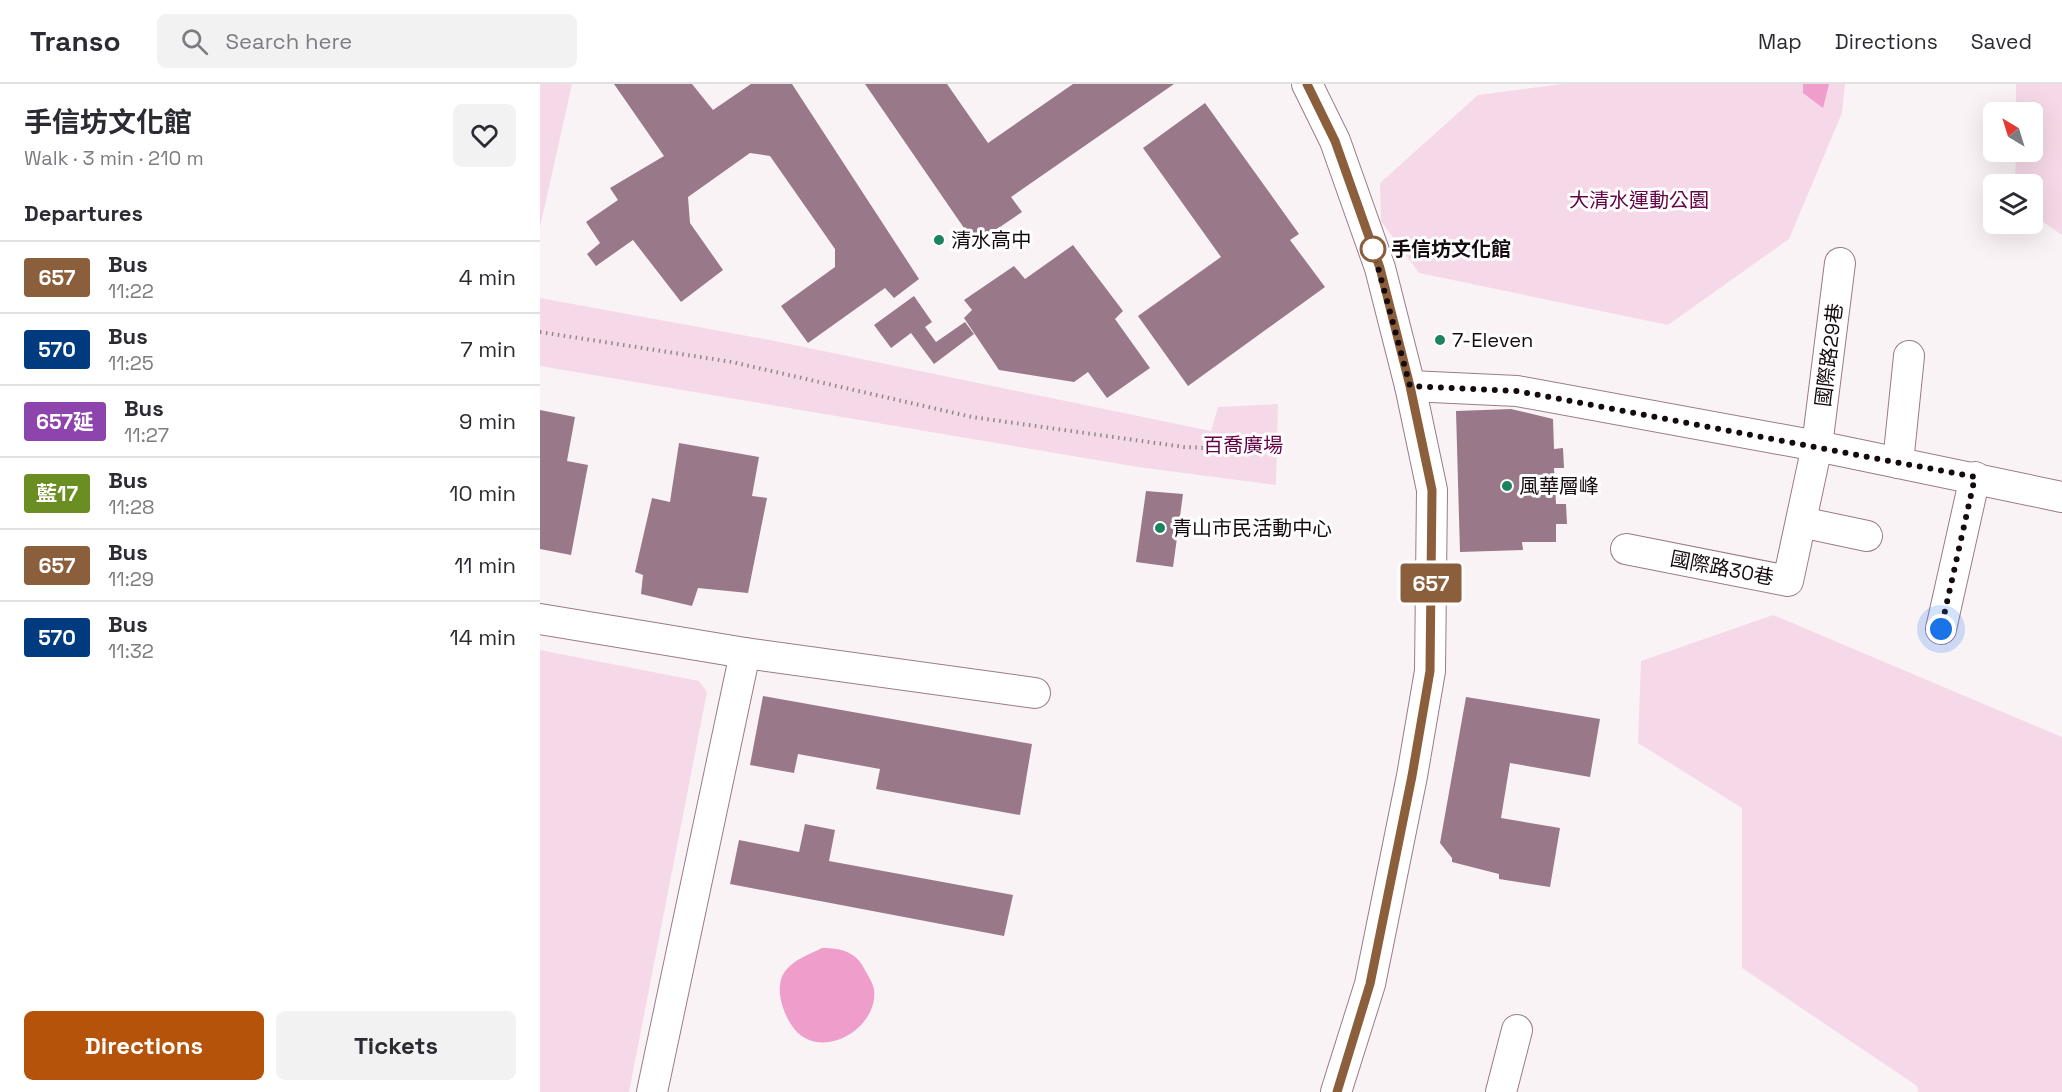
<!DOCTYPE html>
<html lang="en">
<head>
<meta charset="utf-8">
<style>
  :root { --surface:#fff; --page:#f2f2f3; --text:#2b2b33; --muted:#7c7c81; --line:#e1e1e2; --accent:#b45309 }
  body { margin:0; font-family:"Space Grotesk","Noto Sans TC",sans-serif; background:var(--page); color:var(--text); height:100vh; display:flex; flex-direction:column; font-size:22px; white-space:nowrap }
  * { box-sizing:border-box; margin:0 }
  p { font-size:20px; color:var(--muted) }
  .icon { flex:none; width:33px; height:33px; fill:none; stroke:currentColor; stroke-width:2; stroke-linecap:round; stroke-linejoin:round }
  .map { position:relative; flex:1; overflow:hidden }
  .panel { display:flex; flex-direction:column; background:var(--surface); width:540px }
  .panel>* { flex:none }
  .badge { padding:0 12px; border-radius:4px; font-size:21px; line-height:39px }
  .needle { width:39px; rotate:322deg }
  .tools { position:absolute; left:1443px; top:18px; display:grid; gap:12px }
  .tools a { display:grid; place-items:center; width:60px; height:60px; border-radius:9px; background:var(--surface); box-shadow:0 6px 24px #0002; font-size:30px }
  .you { position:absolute; width:30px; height:30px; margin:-15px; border:4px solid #fff; border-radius:50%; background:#1a73e8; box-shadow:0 0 0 9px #1a73e833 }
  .map>.badge { position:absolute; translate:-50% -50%; box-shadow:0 0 0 3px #fff }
  h2 { padding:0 24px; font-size:22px; line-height:54px }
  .round { display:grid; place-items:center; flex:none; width:63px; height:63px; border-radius:9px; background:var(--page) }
  .summary { display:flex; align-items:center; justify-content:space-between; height:102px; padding:0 24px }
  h1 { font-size:28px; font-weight:700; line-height:45px }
  .button { display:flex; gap:12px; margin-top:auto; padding:12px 24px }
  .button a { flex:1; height:69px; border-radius:9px; background:var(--accent); color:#fff; font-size:24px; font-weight:700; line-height:69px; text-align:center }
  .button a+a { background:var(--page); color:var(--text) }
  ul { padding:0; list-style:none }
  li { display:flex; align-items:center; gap:18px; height:72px; padding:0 24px; border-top:2px solid var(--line) }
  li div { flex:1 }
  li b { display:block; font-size:22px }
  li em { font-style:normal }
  li .badge { min-width:66px; font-weight:700; text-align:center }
  header { display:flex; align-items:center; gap:36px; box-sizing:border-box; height:84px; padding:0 30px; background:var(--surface); border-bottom:2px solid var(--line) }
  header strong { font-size:28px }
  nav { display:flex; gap:33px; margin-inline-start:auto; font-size:21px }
  .search { width:420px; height:54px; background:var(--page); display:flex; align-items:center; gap:15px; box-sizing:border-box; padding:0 21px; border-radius:9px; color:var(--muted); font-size:22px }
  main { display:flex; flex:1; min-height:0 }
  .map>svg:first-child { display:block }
</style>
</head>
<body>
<header>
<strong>Transo</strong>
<div class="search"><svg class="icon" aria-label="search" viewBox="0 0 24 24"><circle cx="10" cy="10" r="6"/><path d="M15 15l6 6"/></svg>Search here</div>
<nav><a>Map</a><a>Directions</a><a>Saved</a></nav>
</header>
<main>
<section class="panel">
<div class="summary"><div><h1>手信坊文化館</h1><p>Walk · 3 min · 210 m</p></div><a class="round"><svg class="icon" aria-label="heart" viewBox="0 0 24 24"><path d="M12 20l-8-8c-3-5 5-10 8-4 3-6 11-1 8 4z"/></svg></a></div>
<h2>Departures</h2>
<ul>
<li><span class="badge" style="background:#8b5e3c;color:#fff">657</span><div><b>Bus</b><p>11:22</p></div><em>4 min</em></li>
<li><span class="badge" style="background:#003b80;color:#fff">570</span><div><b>Bus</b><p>11:25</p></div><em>7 min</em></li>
<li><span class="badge" style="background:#8e44ad;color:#fff">657延</span><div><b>Bus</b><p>11:27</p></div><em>9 min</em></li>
<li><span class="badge" style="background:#6b8e23;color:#fff">藍17</span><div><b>Bus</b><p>11:28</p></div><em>10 min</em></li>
<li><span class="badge" style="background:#8b5e3c;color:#fff">657</span><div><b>Bus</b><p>11:29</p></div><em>11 min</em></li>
<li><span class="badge" style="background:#003b80;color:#fff">570</span><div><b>Bus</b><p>11:32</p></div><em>14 min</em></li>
</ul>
<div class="button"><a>Directions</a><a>Tickets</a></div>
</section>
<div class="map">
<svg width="1522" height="1008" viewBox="0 0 1522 1008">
  <rect width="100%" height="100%" fill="#faf3f6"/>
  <g fill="#f6d9e8">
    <path d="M0 0H32L0 143Z"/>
    <path d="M1022 0H1305L1302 29 1249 155 1128 241 879 189 841 137 840 99 938 11Z"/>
    <path d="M1476 0H1522V151L1493 131 1492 100H1475L1476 68H1492V28H1476Z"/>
    <path d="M0 214 230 256 671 347 678 323 738 320 736 401 598 383 0 282Z"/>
    <path d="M1233 531 1522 653V1008H1378L1377 1002 1202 884V724L1098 659 1101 577Z"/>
    <path d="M0 566 159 597 167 608 89 1008H0Z"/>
  </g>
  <g fill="#ef9ecb">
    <path d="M1263 0H1289L1283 24 1263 9Z"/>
    <path d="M282 864C302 864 317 868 326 888 329 893 333 900 334 905 339 943 286 975 258 949 244 935 232 903 246 886 255 875 270 870 282 864Z"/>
  </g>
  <g fill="#987889">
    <path d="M74 0H152L173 26 211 0H252L379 195 354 214 345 204 268 259 241 222 295 183V165L230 72 210 69 148 113 150 139 183 186 141 218 93 156 56 182 47 170 60 159 46 138 78 116 70 104 124 72Z"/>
    <path d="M325 0H407L448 59 533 0H634L471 113 482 128 435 160Z"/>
    <path d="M665 19 759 150 750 156 785 203 648 302 598 232 681 173 603 64Z"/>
    <path d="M533 161 583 227 575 235 610 284 567 314 548 288 534 298 459 286 424 234 432 226 424 216 474 182 485 195Z"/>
    <path d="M374 212 392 238 385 243 396 258 425 238 434 250 394 280 371 249 351 264 334 241Z"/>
    <path d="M971 325 1013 335 1014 365 1023 364 1024 384H1014L1016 420H1026L1027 440H1016V458H982L983 466 920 468 916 327Z"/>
    <path d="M0 326 35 333 27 377 48 381 31 471 0 465Z"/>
    <path d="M139 359 219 373 212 412 227 414 208 509 158 504 152 522 101 510 103 491 95 488 112 414 130 418Z"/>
    <path d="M606 407 643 410 633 483 596 478Z"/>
    <path d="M223 612 492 660 480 731 336 705 340 685 258 670 254 689 210 681Z"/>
    <path d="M926 613 1060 635 1050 693 970 679 961 734 1020 744 1010 803 959 795V790L912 778V774L900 759Z"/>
    <path d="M265 740 295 746 289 777 473 811 464 852 190 800 199 756 259 768Z"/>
  </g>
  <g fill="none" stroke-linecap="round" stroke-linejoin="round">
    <defs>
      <g id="minor">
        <path d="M767 0 795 57 840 184 870 302 892 406 890 587 872 692 830 900 796 1008"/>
        <path d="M870 302 977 307 1277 362 1522 413"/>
        <path d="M1358 379 1369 272"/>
        <path d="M1261 438 1327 452"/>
        <path d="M1086 465 1248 497 1277 362 1300 179"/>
        <path d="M0 535 205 569 495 609"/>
        <path d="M1401 545 1435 393"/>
        <path d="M112 1008 205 569"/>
        <path d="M961 1008 977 946"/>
      </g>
    </defs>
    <use href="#minor" stroke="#9b7a8b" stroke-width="32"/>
    <path stroke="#91888d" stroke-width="4" stroke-dasharray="1.5 4.5" stroke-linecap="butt" d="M0 248 192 278 432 333 644 363 708 366"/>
    <use href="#minor" stroke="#fff" stroke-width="30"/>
  </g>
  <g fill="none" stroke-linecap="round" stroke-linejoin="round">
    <defs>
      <path id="line" d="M767 0 795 57 840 184 870 302 892 406 890 587 872 692 830 900 797 1008"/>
    </defs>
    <use href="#line" stroke="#fff" stroke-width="14"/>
    <use href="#line" stroke="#8b5e3c" stroke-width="9"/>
    <path stroke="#150a10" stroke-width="6" stroke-dasharray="0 10.8" d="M833 165 870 302 977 307 1435 393 1401 545"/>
  </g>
  <g fill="#1b835e" stroke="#fff" stroke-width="2">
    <circle cx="399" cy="156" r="6"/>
    <circle cx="900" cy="256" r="6"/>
    <circle cx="967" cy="402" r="6"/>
    <circle cx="620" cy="444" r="6"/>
  </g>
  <circle fill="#fff" stroke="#8b5e3c" stroke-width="3" cx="833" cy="165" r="12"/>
  <g text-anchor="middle" stroke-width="6" stroke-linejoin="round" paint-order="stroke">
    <g font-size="20" fill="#640246" stroke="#fff">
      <text x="1099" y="123">大清水運動公園</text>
      <text x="703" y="368">百喬廣場</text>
    </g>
    <g font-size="20" fill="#150a10" stroke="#fff" text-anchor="start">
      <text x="411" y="163">清水高中</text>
      <text x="912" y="263">7-Eleven</text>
      <text x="979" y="409">風華層峰</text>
      <text x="632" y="451">青山市民活動中心</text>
    </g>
    <g font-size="20" font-weight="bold" fill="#150a10" stroke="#fff" text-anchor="start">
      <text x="851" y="172">手信坊文化館</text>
    </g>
    <g font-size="20" fill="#150a10" stroke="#fff">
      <text transform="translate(1289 271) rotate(-83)" y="7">國際路29巷</text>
      <text transform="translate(1182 484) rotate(11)" y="7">國際路30巷</text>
    </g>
  </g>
</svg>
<div class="tools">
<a><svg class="needle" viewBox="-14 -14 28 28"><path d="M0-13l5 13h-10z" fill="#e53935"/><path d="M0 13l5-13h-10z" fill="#7c7c81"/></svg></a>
<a><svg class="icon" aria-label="layers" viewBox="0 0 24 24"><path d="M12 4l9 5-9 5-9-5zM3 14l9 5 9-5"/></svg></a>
</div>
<div class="you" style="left:1401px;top:545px"></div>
<b class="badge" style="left:891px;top:499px;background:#8b5e3c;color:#fff">657</b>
</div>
</main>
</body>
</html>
